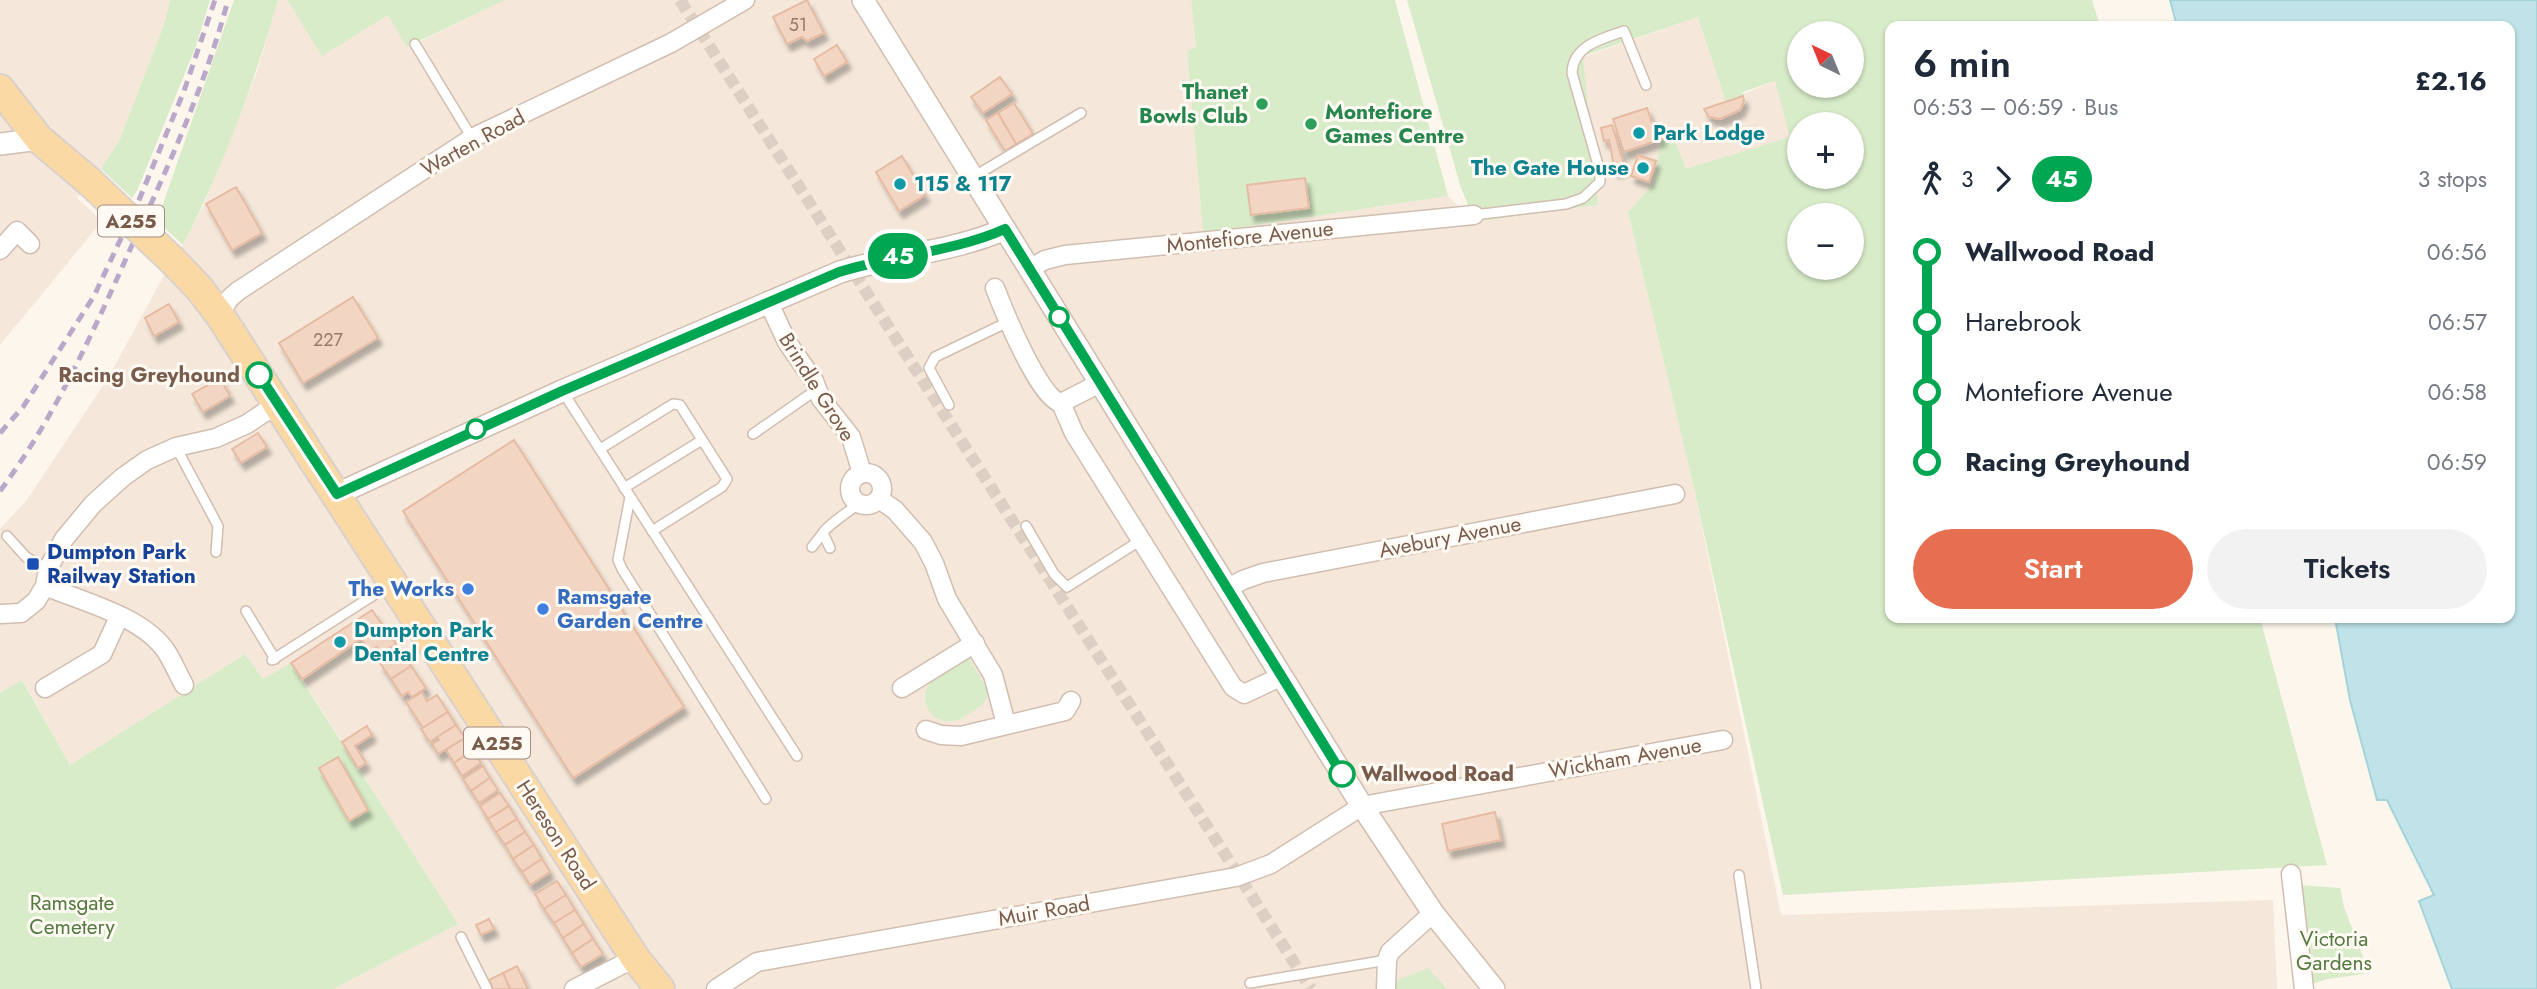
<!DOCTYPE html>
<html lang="en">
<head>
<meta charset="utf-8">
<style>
  :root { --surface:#fff; --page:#f2f2f3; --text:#1f2937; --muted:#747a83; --accent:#e76f51 }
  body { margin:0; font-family:Jost,sans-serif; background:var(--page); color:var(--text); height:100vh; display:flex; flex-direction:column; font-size:26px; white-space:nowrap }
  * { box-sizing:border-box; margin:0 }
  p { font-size:23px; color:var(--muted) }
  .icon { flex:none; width:38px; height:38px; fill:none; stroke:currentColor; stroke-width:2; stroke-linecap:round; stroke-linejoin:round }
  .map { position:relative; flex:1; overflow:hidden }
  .drawer { position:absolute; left:1885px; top:21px; width:630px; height:602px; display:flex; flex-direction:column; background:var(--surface); border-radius:14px; box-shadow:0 2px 5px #0004 }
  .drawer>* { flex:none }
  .badge { padding:0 14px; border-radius:23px; font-size:24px; line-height:46px }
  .needle { width:46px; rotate:317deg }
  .fabs { position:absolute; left:1787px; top:21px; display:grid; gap:14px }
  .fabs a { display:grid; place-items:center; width:77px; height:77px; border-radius:50%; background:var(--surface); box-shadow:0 2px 5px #0004; font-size:35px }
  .map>.badge { position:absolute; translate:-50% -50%; box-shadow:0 0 0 4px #fff }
  .legs { display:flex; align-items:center; gap:10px; height:77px; padding:0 28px; font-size:23px }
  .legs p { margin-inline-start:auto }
  .head { display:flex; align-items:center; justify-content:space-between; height:119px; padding:0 28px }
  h1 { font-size:38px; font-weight:600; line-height:52px }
  .button { display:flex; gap:14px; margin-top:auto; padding:14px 28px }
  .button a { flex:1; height:80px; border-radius:42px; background:var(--accent); color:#fff; font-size:28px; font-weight:600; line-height:80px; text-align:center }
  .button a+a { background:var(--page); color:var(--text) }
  ul { padding:0 28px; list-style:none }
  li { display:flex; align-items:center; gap:24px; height:70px; font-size:26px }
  li i { display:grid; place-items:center; width:10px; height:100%; margin:0 9px; background:currentColor }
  li i::after { content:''; width:18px; height:18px; margin:-9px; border:5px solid; border-radius:50%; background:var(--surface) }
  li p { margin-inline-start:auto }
  li:first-child i { background:linear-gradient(#0000 50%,currentColor 0) }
  li:last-child i { background:linear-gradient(currentColor 50%,#0000 0) }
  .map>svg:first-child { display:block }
</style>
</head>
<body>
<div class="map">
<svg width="2537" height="989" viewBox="0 0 2537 989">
  <defs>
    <filter id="shadow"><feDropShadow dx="4" dy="7" stdDeviation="2" flood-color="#0004"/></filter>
  </defs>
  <rect width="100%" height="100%" fill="#fdf6ec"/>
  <g fill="#f5e8da">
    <path d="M0 0H170L163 27 120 139 101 169 77 198 102 221 0 345Z"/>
    <path d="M278 0H287L322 55 388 14 415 44 505 0H1191L1196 47 1187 51 1203 233 1448 196 1475 222 1598 205 1583 57 1698 17 1726 101 1775 81 1791 137 1685 170 1674 135 1663 139 1653 184 1628 212 1694 488 1781 915 2273 900 2277 989H333L457 924 292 663 263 679 245 654 70 765 23 681 0 693V529L27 500 108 378 163 277 183 245 205 202 257 72Z"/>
  </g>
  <g fill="#d8ecc9" fill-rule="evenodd">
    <path d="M170 0H210L196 46 137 191 132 198 101 169 120 139 163 27Z"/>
    <path d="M234 0H278C254 84 223 167 183 245L157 221Z"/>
    <path d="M287 0H505L407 47 388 15 322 56Z"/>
    <path d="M1191 0H1395L1448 196 1203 233 1187 51 1196 47Z"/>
    <path d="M1407 0H2092L2100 26H1890V618H2260L2327 865 1783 895 1694 488 1628 212 1653 184 1662 139 1673 135 1686 169 1790 137 1775 81 1743 92 1744 96 1726 102 1698 17 1583 56 1598 205 1475 222 1461 188ZM1799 33H1852V86H1799ZM1799 124H1852V177H1799ZM1799 215H1852V268H1799Z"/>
    <path d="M245 654 263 679 291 663 458 924 333 989H0V693L22 680 70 765Z"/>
    <path d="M969 658 989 693C985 704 981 706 971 712 965 716 959 721 952 721 929 724 916 696 932 681 941 671 957 665 969 658Z"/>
    <path d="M2298 885 2340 888 2344 907 2366 965 2364 974 2328 979 2312 984Z"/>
    <path d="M1428 968 1447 989H1394L1393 982Z"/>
  </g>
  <path fill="#bfe3e8" stroke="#a5d3da" stroke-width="2" d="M2170 0H2537V989H2452L2419 901 2434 895 2387 800H2377L2350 700 2335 618H2510V26H2177Z"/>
  <g fill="#f3d5c3" stroke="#e6bba3" stroke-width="2" filter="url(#shadow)">
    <path d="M807 0 824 33 807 41 802 37 787 44 773 17Z"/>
    <path d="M837 45 847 62 824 76 814 59Z"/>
    <path d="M1000 77 1012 94 983 113 971 97Z"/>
    <path d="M1743 96 1744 101 1740 110 1720 119 1709 117 1704 109Z"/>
    <path d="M1014 103 1033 134 1016 144 998 113Z"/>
    <path d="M1647 108 1653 126 1657 125 1662 139 1624 152 1613 119Z"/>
    <path d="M998 113 1016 144 1005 151 986 120Z"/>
    <path d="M1612 125 1625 168 1615 171 1609 140 1604 141 1601 128Z"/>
    <path d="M1638 155 1656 161 1649 182 1631 176Z"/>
    <path d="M902 156 925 195 899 211 876 172Z"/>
    <path d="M1305 178 1309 208 1251 215 1247 185Z"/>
    <path d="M236 187 262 233 232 250 206 204Z"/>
    <path d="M353 297 378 338 303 383 279 343Z"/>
    <path d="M169 304 179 322 154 336 145 318Z"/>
    <path d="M220 378 230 396 203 412 192 394Z"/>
    <path d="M258 433 267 447 241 463 232 449Z"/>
    <path d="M514 440 684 707 573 778 403 511Z"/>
    <path d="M372 610 396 644 381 654 377 647 370 651 361 639 302 679 291 663Z"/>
    <path d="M400 650 411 666 391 679 380 663Z"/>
    <path d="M411 666 426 688 412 697 408 692 402 696 391 679Z"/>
    <path d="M422 692 427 701 437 695 448 712 423 728 406 702Z"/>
    <path d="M448 712 456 725 430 742 421 729Z"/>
    <path d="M456 725 465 738 438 754 432 744 439 740 437 737Z"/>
    <path d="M367 726 372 735 355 746 366 763 358 768 342 742Z"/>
    <path d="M465 738 473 750 454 763 446 750Z"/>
    <path d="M473 750 481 763 462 776 454 763Z"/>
    <path d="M338 757 368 810 349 821 319 768Z"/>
    <path d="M483 766 490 778 471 791 463 779Z"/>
    <path d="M490 778 498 790 479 803 471 791Z"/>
    <path d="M500 793 509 806 488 819 480 806Z"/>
    <path d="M509 806 517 819 496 832 488 819Z"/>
    <path d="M1495 812 1501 840 1448 851 1442 824Z"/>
    <path d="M517 819 525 832 505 845 496 832Z"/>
    <path d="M525 832 534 845 513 859 505 845Z"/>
    <path d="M534 845 542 859 522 872 513 859Z"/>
    <path d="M542 859 550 872 530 885 522 872Z"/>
    <path d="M557 881 566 895 544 909 535 894Z"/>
    <path d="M566 895 575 910 554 923 544 909Z"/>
    <path d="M575 910 584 924 563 938 554 923Z"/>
    <path d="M489 919 494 929 481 935 476 925Z"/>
    <path d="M584 924 593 939 572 953 563 938Z"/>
    <path d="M593 939 603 954 581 967 572 953Z"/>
    <path d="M517 966 528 989H510L503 973Z"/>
    <path d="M503 973 510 989H493L489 980Z"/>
  </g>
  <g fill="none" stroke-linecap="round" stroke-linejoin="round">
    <path stroke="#dcd0c4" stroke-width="12" stroke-dasharray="12 6" stroke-linecap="butt" d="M680 0 1311 989"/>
    <defs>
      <g id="service">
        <path d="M415 44 472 138"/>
        <path d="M973 177 1081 113"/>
        <path d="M1474 215 1566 204 1583 198 1600 182V172L1572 73C1573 45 1602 39 1624 31L1646 85"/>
        <path d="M563 392 797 756"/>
        <path d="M949 405 929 368 935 357 1008 322"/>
        <path d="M753 434 816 390"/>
        <path d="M176 447 218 526 216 552"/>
        <path d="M600 449 673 404 680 405 727 479 722 487 652 531"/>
        <path d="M624 488 702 440"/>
        <path d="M630 497 618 560 622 569 766 799"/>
        <path d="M1026 526 1054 574 1067 587 1141 540"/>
        <path d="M7 536 26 557 48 569"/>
        <path d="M812 547 823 533"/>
        <path d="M830 548 823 533C827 525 850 511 858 504"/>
        <path d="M246 611 275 659"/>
        <path d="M272 660 388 586"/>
        <path d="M1739 875 1756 989"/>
        <path d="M461 937 487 989"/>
        <path d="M1250 983 1387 960"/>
      </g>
      <g id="minor">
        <path d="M0 250 17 231 30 244"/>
        <path d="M1029 269 1045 260 1065 255 1474 215"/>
        <path d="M995 288C1003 309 1040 400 1061 403L1074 433 1233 687 1244 694 1282 676"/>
        <path d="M768 301 787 342 814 381 821 399 851 437 862 473"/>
        <path d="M219 314 230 298 238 291 472 138 671 43 745 0"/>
        <path d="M1061 403 1100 383"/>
        <circle cx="866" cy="489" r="16"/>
        <path d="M879 499 895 510 923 542 934 563 947 599 993 675 1006 724"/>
        <path d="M45 586C83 602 142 616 166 651 173 662 178 674 184 685"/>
        <path d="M1228 588 1243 580 1263 573 1675 494"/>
        <path d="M0 614 21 613 36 601 45 586 48 569 64 539 93 504 123 477 147 460 176 447 216 438 247 424 278 403"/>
        <path d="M45 688 102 654 119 617"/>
        <path d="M902 688 975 643"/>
        <path d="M926 730 941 735 961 736 1065 711 1071 701"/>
        <path d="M2291 874 2304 989"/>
        <path d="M574 989 635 958"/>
        <path d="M716 989 757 962 1236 877 1271 864 1362 806 1723 740"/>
        <path d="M1386 989 1387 960 1390 952 1433 913"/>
      </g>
      <g id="tertiary">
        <path d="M863 0 1362 806 1433 913 1494 989"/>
        <path d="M0 144 39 139"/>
        <path d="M337 494 562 391 840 272C894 255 953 252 1005 229"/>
      </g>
      <g id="primary">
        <path d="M0 89 39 139 90 182"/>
        <path d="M173 261 198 287 219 314 635 958 660 989"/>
      </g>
    </defs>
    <use href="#service" stroke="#d1beb0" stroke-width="12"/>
    <use href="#minor" stroke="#d1beb0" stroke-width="21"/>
    <use href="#tertiary" stroke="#d1beb0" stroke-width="24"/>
    <use href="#primary" stroke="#dad1cd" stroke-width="32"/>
    <use href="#service" stroke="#fff" stroke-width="9"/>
    <use href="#minor" stroke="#fff" stroke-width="18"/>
    <use href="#tertiary" stroke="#fff" stroke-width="21"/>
    <use href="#primary" stroke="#fbd9a5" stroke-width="28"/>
    <g stroke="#b9a8c9" stroke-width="5" stroke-dasharray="10 7" stroke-linecap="butt">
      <path d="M0 433 23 407 94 296 139 200 184 91 215 0"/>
      <path d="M0 491C56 416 95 328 133 243 169 165 206 83 228 0"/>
    </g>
    <defs>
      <path id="primary-bridge" d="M90 182 173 261"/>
    </defs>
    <use href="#primary-bridge" stroke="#dad1cd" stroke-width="32" stroke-linecap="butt"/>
    <use href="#primary-bridge" stroke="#fbd9a5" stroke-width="28"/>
  </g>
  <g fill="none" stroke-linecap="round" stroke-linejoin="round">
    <defs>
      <path id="line-1" d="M259 375 337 494 562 391 839 272C894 255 953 252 1005 229L1342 774"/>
    </defs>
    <use href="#line-1" stroke="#fff" stroke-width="16"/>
    <use href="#line-1" stroke="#00a651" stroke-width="10"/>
  </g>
  <g fill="#2e9e5b" stroke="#fffaf3" stroke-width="2.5">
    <circle cx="1262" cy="104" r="7"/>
    <circle cx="1311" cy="124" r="7"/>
  </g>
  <g fill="#0f9aa8" stroke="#fffaf3" stroke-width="2.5">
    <circle cx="1639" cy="133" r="7"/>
    <circle cx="1643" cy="168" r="7"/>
    <circle cx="900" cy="184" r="7"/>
    <circle cx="340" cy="642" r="7"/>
  </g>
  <g fill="#fff" stroke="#00a651" stroke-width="3.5">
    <circle cx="1059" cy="317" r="9"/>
    <circle cx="259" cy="375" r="12"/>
    <circle cx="476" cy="429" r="9"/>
    <circle cx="1342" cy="774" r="12"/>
  </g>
  <rect fill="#1a4fb4" stroke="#fffaf3" stroke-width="2.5" x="26" y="557" width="14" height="14" rx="3.5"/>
  <g fill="#3f7fe0" stroke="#fffaf3" stroke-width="2.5">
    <circle cx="468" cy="589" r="7"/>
    <circle cx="543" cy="609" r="7"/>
  </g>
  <g text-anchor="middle" stroke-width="6" stroke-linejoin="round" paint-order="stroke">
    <g font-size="18" fill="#987a6a">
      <text x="798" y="31">51</text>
      <text x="328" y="346">227</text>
    </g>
    <g fill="#fffaf3" stroke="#a28b7f" stroke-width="2">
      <rect x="98" y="205.5" width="66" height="31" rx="5"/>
      <rect x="464" y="727.5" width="66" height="31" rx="5"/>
    </g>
    <g font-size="19" font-weight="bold" fill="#7a5c4d">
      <text x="131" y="228">A255</text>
      <text x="497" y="750">A255</text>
    </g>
    <g font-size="21" font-weight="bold" fill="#27864d" stroke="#fffaf3" text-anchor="end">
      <text x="1248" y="99">Thanet<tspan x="1248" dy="24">Bowls Club</tspan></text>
      <text x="1325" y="119" text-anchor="start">Montefiore<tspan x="1325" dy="24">Games Centre</tspan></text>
    </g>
    <g font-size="21" font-weight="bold" fill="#0d838f" stroke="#fffaf3" text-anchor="start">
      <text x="1653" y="140">Park Lodge</text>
      <text x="1629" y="175" text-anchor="end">The Gate House</text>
      <text x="914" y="191">115 &amp; 117</text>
      <text x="354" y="637">Dumpton Park<tspan x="354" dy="24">Dental Centre</tspan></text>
    </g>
    <g font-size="21" fill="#7a5c4d" stroke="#fffaf3">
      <text transform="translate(473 143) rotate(-29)" y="7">Warten Road</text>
      <text transform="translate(1250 237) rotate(-6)" y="7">Montefiore Avenue</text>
      <text transform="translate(817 387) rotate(58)" y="7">Brindle Grove</text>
      <text transform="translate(1450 537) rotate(-11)" y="7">Avebury Avenue</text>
      <text transform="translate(1625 758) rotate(-10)" y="7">Wickham Avenue</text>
      <text transform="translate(556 835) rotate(57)" y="7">Hereson Road</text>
      <text transform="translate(1044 911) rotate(-10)" y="7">Muir Road</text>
    </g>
    <g font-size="21" font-weight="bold" fill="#7a5c4d" stroke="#fffaf3" text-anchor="end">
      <text x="240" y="382">Racing Greyhound</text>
      <text x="1361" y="781" text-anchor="start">Wallwood Road</text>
    </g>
    <g font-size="21" font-weight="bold" fill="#164399" stroke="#fffaf3" text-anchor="start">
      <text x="47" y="559">Dumpton Park<tspan x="47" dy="24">Railway Station</tspan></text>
    </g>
    <g font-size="21" font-weight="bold" fill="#366cbe" stroke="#fffaf3" text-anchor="end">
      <text x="454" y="596">The Works</text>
      <text x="557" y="604" text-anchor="start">Ramsgate<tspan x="557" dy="24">Garden Centre</tspan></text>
    </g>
    <g font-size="21" fill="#537a41" stroke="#fffaf3">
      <text x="72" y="910">Ramsgate<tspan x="72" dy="24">Cemetery</tspan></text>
      <text x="2334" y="946">Victoria<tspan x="2334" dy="24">Gardens</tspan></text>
    </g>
  </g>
</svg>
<div class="fabs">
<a><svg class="needle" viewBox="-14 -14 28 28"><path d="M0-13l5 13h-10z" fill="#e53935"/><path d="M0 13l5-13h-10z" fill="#747a83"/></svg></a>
<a>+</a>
<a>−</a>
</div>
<b class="badge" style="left:898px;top:256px;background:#00a651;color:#fff">45</b>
<section class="drawer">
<div class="head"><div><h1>6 min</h1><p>06:53 – 06:59 · Bus</p></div><b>£2.16</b></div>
<div class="legs"><svg class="icon" aria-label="walk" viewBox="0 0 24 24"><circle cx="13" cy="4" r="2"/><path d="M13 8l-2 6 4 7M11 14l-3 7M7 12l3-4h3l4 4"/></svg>3<svg class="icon" aria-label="forward" viewBox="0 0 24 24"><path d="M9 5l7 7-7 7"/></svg><b class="badge" style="background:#00a651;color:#fff">45</b><p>3 stops</p></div>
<ul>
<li><i style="color:#00a651"></i><b>Wallwood Road</b><p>06:56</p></li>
<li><i style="color:#00a651"></i><span>Harebrook</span><p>06:57</p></li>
<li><i style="color:#00a651"></i><span>Montefiore Avenue</span><p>06:58</p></li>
<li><i style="color:#00a651"></i><b>Racing Greyhound</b><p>06:59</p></li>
</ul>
<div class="button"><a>Start</a><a>Tickets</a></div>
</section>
</div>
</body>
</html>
